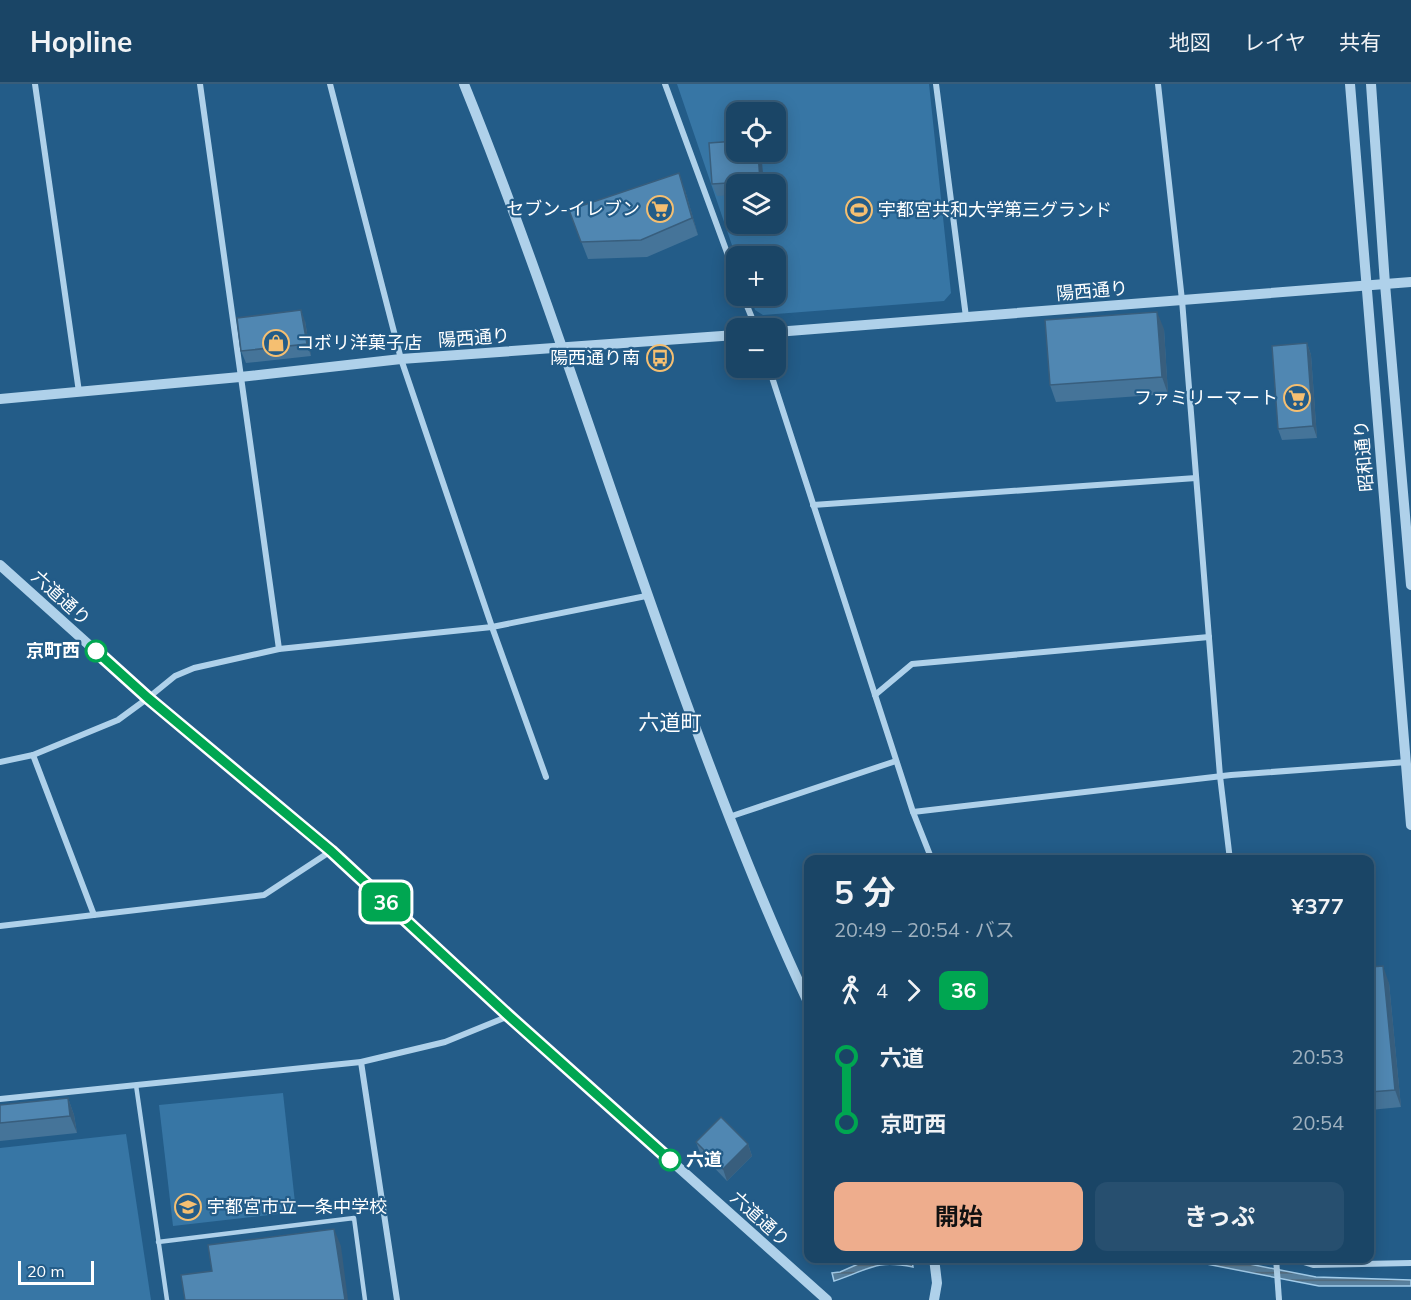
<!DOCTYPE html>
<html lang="ja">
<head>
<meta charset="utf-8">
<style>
  :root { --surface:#1a4566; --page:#274f6f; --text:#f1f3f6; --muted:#9fb1bf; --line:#385d7a; --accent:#eead8d }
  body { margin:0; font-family:Mulish,"Noto Sans JP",sans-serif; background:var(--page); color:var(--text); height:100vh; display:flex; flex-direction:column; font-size:22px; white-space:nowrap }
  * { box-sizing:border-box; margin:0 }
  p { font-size:20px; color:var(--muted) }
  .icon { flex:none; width:33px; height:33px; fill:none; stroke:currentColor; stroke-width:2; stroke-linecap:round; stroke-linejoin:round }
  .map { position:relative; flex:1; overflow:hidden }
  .sheet { position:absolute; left:804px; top:771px; width:570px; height:408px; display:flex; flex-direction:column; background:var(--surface); border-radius:12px; box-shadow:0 3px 15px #0003,0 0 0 2px var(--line) }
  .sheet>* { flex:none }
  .badge { padding:0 12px; border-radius:9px; font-size:21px; line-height:39px }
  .fabs { position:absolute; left:726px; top:18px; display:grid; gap:12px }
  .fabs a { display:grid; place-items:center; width:60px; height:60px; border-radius:12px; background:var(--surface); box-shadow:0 3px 15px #0003,0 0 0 2px var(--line); font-size:30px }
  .scale { position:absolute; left:18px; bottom:15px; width:76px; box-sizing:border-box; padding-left:6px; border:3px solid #fff; border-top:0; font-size:16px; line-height:21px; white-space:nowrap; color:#fff; -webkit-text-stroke:4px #235c88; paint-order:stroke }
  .map>.badge { position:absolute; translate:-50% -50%; box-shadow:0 0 0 3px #fff }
  .legs { display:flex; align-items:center; gap:9px; height:66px; padding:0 30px; font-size:20px }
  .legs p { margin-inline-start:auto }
  .head { display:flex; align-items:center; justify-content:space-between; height:102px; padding:0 30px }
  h1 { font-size:33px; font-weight:700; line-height:45px }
  .action { display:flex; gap:12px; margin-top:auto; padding:12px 30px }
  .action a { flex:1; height:69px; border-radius:12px; background:var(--accent); color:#111; font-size:24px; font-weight:700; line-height:69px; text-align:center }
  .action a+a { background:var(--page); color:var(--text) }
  ul { padding:0 30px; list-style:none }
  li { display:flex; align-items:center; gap:21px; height:66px; font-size:22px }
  li i { display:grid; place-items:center; width:9px; height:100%; margin:0 8px; background:currentColor }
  li i::after { content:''; width:15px; height:15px; margin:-8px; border:4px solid; border-radius:50%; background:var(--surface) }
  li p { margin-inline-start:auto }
  li:first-child i { background:linear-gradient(#0000 50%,currentColor 0) }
  li:last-child i { background:linear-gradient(currentColor 50%,#0000 0) }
  header { display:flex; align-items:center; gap:36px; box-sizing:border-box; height:84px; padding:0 30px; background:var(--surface); border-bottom:2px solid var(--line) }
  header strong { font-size:28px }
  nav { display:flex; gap:33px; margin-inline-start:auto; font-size:21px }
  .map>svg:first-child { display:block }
</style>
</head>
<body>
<header>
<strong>Hopline</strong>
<nav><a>地図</a><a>レイヤ</a><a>共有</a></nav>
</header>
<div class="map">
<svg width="1411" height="1216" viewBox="0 0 1411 1216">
  <defs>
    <pattern id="water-rules" width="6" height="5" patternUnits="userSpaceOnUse" patternTransform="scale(1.5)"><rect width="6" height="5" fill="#58809e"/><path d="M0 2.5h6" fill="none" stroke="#536979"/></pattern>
  </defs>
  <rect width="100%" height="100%" fill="#235c88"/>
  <g fill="#3776a5" fill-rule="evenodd">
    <path d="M677 0H929L951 209 944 217 763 231 755 226 750 212H776V172L736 173ZM736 28H776V68H736ZM736 100H776V140H736Z"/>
    <path d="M283 1009 296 1128 173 1142 159 1021Z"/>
    <path d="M126 1050 151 1216H0V1064Z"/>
  </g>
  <g fill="url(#water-rules)" stroke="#a3cdeb" stroke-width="1.5">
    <path d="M872 1174 905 1175 912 1176 913 1183C874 1175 869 1186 834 1197L832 1189 840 1188Z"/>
    <path d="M1181 1175H1224L1316 1193 1411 1196V1202H1319Z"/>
  </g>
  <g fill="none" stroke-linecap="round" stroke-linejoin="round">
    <g stroke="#afd1ea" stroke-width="4.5">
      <path d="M136 1001 167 1216"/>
      <path d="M158 1158 354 1134 365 1216"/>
    </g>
    <g stroke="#afd1ea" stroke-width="6">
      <path d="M35 0 79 308"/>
      <path d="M200 0 279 565"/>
      <path d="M665 0 736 193"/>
      <path d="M936 0 966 233"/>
      <path d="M1158 0 1182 216 1220 692 1230 776"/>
      <path d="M743 212 756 244"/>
      <path d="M769 284 913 728 932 776"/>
      <path d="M813 421 1196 394"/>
      <path d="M875 611 912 580 1209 553"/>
      <path d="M33 671 94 831"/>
      <path d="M0 678 33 671 118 636 148 614 175 592 194 584 279 565 492 543 401 275 330 0"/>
      <path d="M546 693 492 543 646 512"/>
      <path d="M913 728 1231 691 1407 678"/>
      <path d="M729 733 896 677"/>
      <path d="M0 842 264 811 331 767"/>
      <path d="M361 978 397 1216"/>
      <path d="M0 1015 361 978 445 958 509 932"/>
      <path d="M1276 1174 1279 1216"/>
      <path d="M1291 1174 1313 1181 1411 1179"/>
    </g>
    <g stroke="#afd1ea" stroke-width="10">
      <path d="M464 0C550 212 616 431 696 645 730 737 766 830 808 918"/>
      <path d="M1350 0 1411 741"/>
      <path d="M1371 0 1385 200 1411 501"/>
      <path d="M776 248 1411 198"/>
      <path d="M0 315 240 293 401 275 736 251"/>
      <path d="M0 481 148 614 331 767 509 932 827 1216"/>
      <path d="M934 1174 937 1199 934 1216"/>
    </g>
  </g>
  <g fill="#457499">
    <path d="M736 57 764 100H736V111L717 112 712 100Z"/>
    <path d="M685 106 698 151 647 173 588 175 569 126Z"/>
    <path d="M305 237 311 272 246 279 241 267Z"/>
    <path d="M1164 245 1168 310 1056 318 1050 301Z"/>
    <path d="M1307 259 1311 271 1317 354 1282 356 1278 345Z"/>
    <path d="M1370 883 1389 899 1401 1023 1370 1026Z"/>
    <path d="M68 1014 74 1031 77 1049 0 1057V1021Z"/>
    <path d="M696 1058 748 1060 752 1072 727 1097 700 1069Z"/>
  </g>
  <g fill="#385e7d">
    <path d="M758 68H761L764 100H761L760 97Z"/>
    <path d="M679 89 685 106 698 151 692 134Z"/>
    <path d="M301 226 305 237 311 272 307 260Z"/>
    <path d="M1157 228 1164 245 1168 310 1162 293Z"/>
    <path d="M1307 259 1311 271 1317 354 1313 342Z"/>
    <path d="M1383 882 1389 899 1401 1023 1395 1006Z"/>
    <path d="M68 1014 74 1031 77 1049 70 1032Z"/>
    <path d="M748 1060 752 1072 727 1097 723 1085Z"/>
    <path d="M334 1145 341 1162 348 1216H345Z"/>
  </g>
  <g fill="#5087b2" stroke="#385e7d" stroke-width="1.5">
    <path d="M736 57V68H758L760 97 712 100 709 59Z"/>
    <path d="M679 89 692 134 641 156 581 158 569 126Z"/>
    <path d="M301 226 307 260 241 267 237 234Z"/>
    <path d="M1157 228 1162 293 1050 301 1045 236Z"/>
    <path d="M1307 259 1313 342 1278 345 1272 262Z"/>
    <path d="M1383 882 1395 1006 1370 1008V883Z"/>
    <path d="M68 1014 70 1032 0 1039V1021Z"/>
    <path d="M721 1033 748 1060 723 1085 696 1058Z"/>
    <path d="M334 1145 345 1216H185L181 1191 212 1187 208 1161Z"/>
  </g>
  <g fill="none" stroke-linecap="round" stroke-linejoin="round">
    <defs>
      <path id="line-1" d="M96 567 148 614 331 767 509 932 670 1076"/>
    </defs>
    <use href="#line-1" stroke="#fff" stroke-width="14"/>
    <use href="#line-1" stroke="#00a651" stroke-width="9"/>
  </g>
  <defs>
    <symbol id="supermarket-ring" viewBox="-11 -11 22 22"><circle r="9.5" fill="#235c88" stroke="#f5bf71" stroke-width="1.5"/><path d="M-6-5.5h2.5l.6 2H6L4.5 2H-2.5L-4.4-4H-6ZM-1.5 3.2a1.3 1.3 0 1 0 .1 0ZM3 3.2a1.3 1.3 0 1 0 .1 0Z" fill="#f5bf71"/></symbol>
    <symbol id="stadium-ring" viewBox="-11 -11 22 22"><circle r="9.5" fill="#235c88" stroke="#f5bf71" stroke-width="1.5"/><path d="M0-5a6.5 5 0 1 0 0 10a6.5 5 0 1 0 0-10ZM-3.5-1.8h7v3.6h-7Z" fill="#f5bf71"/></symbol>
    <symbol id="shop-ring" viewBox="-11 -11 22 22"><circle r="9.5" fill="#235c88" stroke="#f5bf71" stroke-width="1.5"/><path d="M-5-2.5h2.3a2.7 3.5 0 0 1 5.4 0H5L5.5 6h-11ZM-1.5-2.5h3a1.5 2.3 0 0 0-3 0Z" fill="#f5bf71"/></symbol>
    <symbol id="bus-ring" viewBox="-11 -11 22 22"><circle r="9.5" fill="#235c88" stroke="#f5bf71" stroke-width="1.5"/><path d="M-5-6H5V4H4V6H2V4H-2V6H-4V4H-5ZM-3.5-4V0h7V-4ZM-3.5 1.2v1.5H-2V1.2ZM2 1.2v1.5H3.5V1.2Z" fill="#f5bf71"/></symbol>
    <symbol id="school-ring" viewBox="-11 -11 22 22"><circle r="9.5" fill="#235c88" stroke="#f5bf71" stroke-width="1.5"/><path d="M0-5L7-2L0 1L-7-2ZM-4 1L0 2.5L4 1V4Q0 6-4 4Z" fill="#f5bf71"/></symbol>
  </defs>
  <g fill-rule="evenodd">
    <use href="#supermarket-ring" x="645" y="110" width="30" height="30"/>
    <use href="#stadium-ring" x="844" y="111" width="30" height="30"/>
    <use href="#shop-ring" x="261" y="244" width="30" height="30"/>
    <use href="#bus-ring" x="645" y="259" width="30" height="30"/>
    <use href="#supermarket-ring" x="1282" y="299" width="30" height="30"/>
    <use href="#school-ring" x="173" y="1108" width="30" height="30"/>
  </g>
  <g fill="#fff" stroke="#00a651" stroke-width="3">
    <circle cx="96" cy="567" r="10"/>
    <circle cx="670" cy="1076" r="10"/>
  </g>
  <g text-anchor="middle" stroke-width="4.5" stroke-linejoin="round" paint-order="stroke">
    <g font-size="18" fill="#fff" stroke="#235c88" text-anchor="end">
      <text x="640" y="131">セブン-イレブン</text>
      <text x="878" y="132" text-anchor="start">宇都宮共和大学第三グランド</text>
      <text x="296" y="265" text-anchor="start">コボリ洋菓子店</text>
      <text x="640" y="280">陽西通り南</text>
      <text x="1278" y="320">ファミリーマート</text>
      <text x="207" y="1129" text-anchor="start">宇都宮市立一条中学校</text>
    </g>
    <g font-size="18" fill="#fff" stroke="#235c88">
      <text transform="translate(1092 207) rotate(-5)" y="6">陽西通り</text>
      <text transform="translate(474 254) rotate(-4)" y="6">陽西通り</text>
      <text transform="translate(1364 372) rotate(-95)" y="6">昭和通り</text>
      <text transform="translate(61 514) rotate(42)" y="6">六道通り</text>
      <text transform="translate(760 1135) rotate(42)" y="6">六道通り</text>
    </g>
    <g font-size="18" font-weight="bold" fill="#fff" stroke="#235c88" text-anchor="end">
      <text x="80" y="573">京町西</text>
      <text x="686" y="1082" text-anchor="start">六道</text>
    </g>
    <g font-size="21" fill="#fff" stroke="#235c88">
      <text x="670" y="646">六道町</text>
    </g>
  </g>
</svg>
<div class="fabs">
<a><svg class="icon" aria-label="locate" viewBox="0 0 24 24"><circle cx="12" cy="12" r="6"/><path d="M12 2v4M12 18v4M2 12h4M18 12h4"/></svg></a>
<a><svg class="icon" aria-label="layers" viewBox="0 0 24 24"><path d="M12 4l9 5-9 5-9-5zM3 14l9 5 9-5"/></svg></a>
<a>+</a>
<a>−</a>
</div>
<div class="scale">20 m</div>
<b class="badge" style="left:386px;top:818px;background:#00a651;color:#fff">36</b>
<section class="sheet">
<div class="head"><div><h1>5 分</h1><p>20:49 – 20:54 · バス</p></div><b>¥377</b></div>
<div class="legs"><svg class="icon" aria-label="walk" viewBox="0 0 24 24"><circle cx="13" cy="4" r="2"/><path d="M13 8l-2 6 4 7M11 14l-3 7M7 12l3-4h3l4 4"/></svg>4<svg class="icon" aria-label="forward" viewBox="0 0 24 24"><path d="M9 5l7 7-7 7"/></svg><b class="badge" style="background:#00a651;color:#fff">36</b></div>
<ul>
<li><i style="color:#00a651"></i><b>六道</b><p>20:53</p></li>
<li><i style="color:#00a651"></i><b>京町西</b><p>20:54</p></li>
</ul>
<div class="action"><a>開始</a><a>きっぷ</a></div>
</section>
</div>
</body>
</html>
